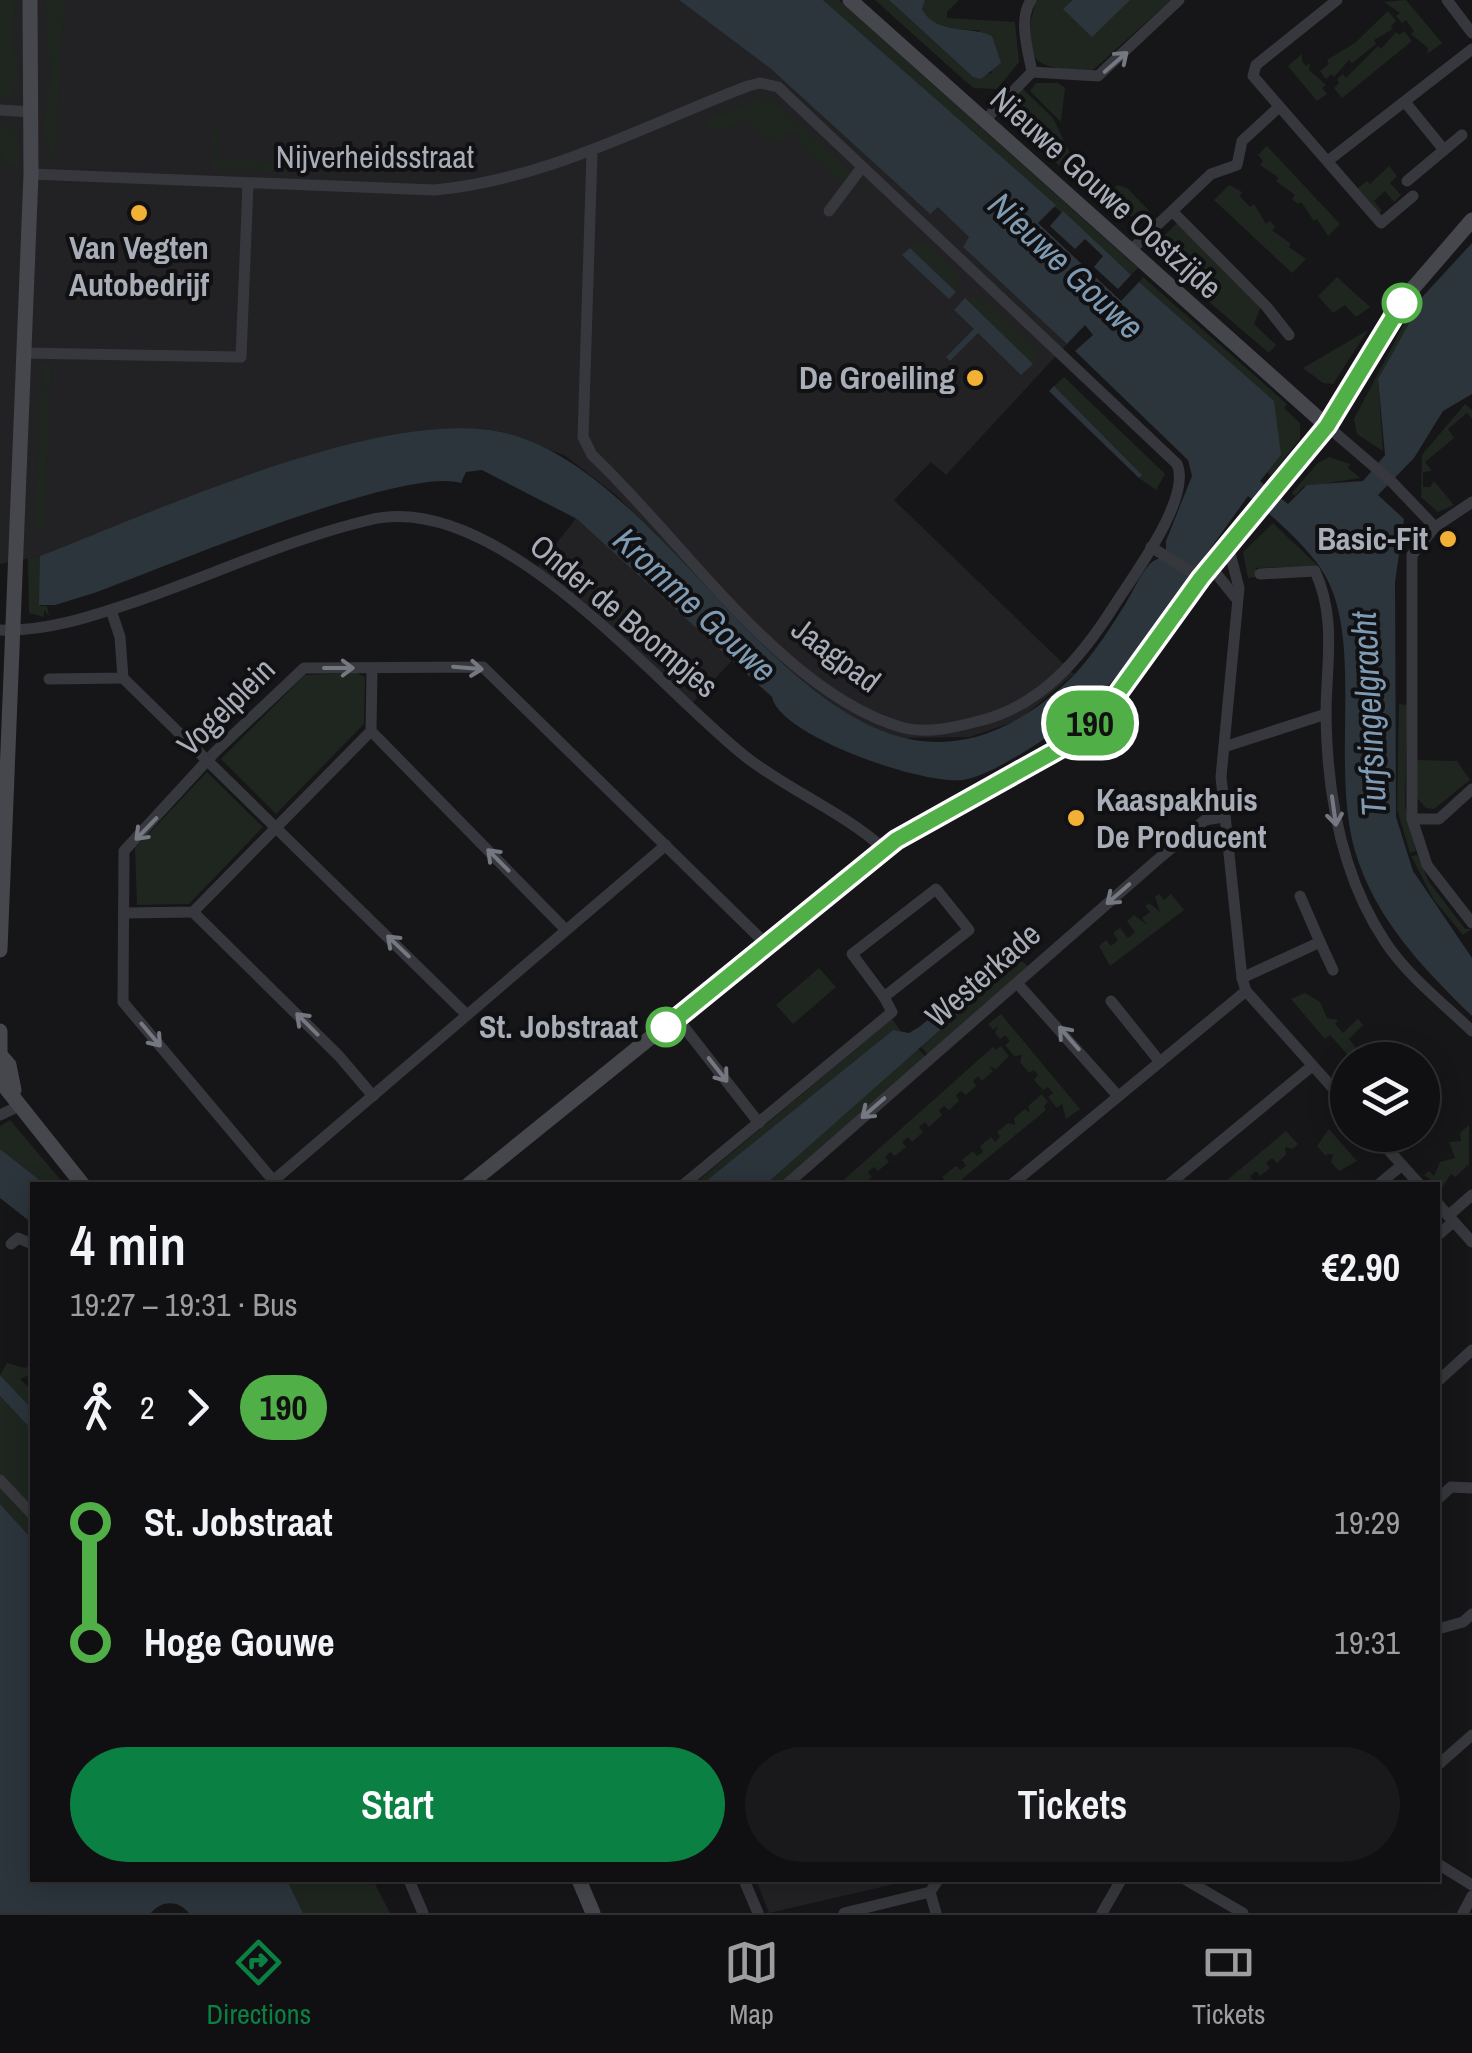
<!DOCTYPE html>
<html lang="en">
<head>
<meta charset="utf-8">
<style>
  :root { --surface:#101012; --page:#19191b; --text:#f1f3f6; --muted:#9c9d9f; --line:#303032; --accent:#0b8043 }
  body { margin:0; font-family:"Archivo Narrow",sans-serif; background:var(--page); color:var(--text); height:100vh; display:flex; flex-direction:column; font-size:38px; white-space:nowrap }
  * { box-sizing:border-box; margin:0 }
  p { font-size:32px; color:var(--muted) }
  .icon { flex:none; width:55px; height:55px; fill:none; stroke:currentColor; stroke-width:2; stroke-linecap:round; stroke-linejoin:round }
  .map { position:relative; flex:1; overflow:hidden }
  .panel { position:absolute; left:30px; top:1182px; width:1410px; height:700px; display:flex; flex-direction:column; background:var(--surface); border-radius:0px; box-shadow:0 5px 25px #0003,0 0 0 2px var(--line) }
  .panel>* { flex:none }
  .badge { padding:0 20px; border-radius:32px; font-size:35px; line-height:65px }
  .tools { position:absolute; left:1330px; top:1042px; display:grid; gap:20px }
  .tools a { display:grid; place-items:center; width:110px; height:110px; border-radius:50%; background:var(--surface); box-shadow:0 5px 25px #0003,0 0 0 2px var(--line); font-size:50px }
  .map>.badge { position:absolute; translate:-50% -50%; box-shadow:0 0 0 5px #fff }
  .legs { display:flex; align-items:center; gap:15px; height:110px; padding:0 40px; font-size:32px }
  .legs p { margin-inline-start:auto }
  .overview { display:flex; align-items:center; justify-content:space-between; height:170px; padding:0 40px }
  h1 { font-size:55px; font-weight:600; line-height:75px }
  .primary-button { display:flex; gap:20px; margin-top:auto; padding:20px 40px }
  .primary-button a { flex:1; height:115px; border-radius:60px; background:var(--accent); color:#fff; font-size:40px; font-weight:600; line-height:115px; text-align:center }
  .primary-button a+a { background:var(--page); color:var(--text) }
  ul { padding:0 40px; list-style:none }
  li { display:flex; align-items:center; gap:35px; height:120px; font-size:38px }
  li i { display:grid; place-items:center; width:15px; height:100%; margin:0 12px; background:currentColor }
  li i::after { content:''; width:25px; height:25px; margin:-12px; border:8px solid; border-radius:50%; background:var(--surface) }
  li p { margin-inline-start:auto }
  li:first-child i { background:linear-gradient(#0000 50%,currentColor 0) }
  li:last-child i { background:linear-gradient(currentColor 50%,#0000 0) }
  .menu { display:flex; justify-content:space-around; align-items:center; height:140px; border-top:2px solid var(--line); background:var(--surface); font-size:28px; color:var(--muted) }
  .menu a { display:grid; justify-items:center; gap:5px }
  .menu .selected { color:var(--accent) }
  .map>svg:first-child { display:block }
</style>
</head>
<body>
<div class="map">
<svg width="1472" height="1913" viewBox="0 0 1472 1913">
  <rect width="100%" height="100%" fill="#161618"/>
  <g fill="#222225">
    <path d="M0 0H679L771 69 929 213 938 206 970 238 963 247 1067 344 946 475 931 462 894 500 1074 674 1019 720 970 737 900 738 863 725 836 710 779 661 616 495 564 455 498 431 443 429 340 448 240 480 40 556 0 564Z"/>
    <path d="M578 516 735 657 689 707 536 569Z"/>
    <path d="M756 1880H912L769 1913Z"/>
  </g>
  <g fill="#1e261f">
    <path d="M0 0H15L13 45 19 80 9 96 0 99Z"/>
    <path d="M45 0H64L55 159 44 136 47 89 51 88Z"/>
    <path d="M823 0H839L1138 268 1131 275Z"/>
    <path d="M875 0H889L973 77 992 73 979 30C957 30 934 30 922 9L925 0H959L947 12V18L1015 22 1019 62 997 89 974 88 965 81Z"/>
    <path d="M1036 0H1171L1093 70C1036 70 1018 64 1036 0Z"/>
    <path d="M1406 0 1442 43 1427 54 1428 48 1411 34 1414 31 1406 20 1402 23 1396 16 1400 13 1384 2Z"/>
    <path d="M1388 11 1396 21 1391 26 1393 29 1374 40 1376 44 1352 63 1349 60 1334 77 1331 74 1326 79 1320 71 1329 64 1327 60 1355 43Z"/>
    <path d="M1404 31 1412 41 1342 98 1334 88 1339 83 1337 79 1343 74 1346 78 1378 46 1381 49 1396 32 1399 35Z"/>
    <path d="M1302 54V61L1306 66 1310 63 1309 70 1326 85 1322 88 1327 94 1317 101 1288 66Z"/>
    <path d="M1036 83H1058L1065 88 1061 122 1030 91Z"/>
    <path d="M1022 88 1053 118 1073 159 1077 158 1099 181 1089 190 1020 133 1008 106Z"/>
    <path d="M769 95 852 173 842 184 799 143 802 138 792 129 774 146 747 119 711 132 706 120Z"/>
    <path d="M0 121 19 139 20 167 6 166 0 148Z"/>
    <path d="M214 130H219L215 158 297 163 296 172 212 168Z"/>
    <path d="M1267 146 1340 224 1328 236 1317 219 1314 221 1301 202 1298 204 1292 199 1295 195 1276 181 1279 178 1260 165 1263 161 1258 155Z"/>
    <path d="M1389 166 1397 176 1390 183 1401 195 1394 202 1385 191 1374 201 1382 211 1378 213 1358 188 1367 181 1370 184Z"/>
    <path d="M1118 185 1127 188 1156 218 1148 224 1102 203V196Z"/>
    <path d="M1229 185 1242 192 1240 196 1250 207 1254 204 1266 224 1270 221 1275 227 1272 230 1291 244 1289 247 1306 259 1292 273 1214 200Z"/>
    <path d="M1178 222 1261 306 1254 324 1276 345 1269 353 1188 284 1172 266 1161 239Z"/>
    <path d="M916 244H928L961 276 956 292 910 248Z"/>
    <path d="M1143 277 1287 404 1284 408 1300 423V439L1271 476 1267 472 1281 455 1139 282Z"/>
    <path d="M1337 277 1370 307 1356 317 1345 305 1333 313 1318 296Z"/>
    <path d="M980 296 1038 351 1033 364 965 299Z"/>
    <path d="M1413 307 1417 310 1378 379 1383 451 1357 434 1354 419Z"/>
    <path d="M1368 330 1333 384 1323 383 1303 368Z"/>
    <path d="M42 363 51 364 44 532 35 530Z"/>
    <path d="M1064 377 1165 474 1156 490 1139 478 1141 474 1054 386Z"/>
    <path d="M1465 404 1472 410V419L1467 413 1448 429 1454 438 1425 462 1432 471 1423 472V487H1430L1434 481 1454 505 1438 512 1421 497 1422 455Z"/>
    <path d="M1329 457 1350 464 1348 468 1360 478 1303 487 1295 496 1292 493 1318 463Z"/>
    <path d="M1273 523 1318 566 1256 568V577L1248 578 1243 552Z"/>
    <path d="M40 556V606H47L49 616 44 610V617L29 613 28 558Z"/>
    <path d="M357 673 365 677 364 724 276 814 221 759 305 675Z"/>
    <path d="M1399 704 1407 705 1405 806 1416 851 1410 853 1397 809Z"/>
    <path d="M1417 760 1457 761 1470 780 1434 809 1426 808 1417 798Z"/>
    <path d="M207 772 263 827 189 904 137 905 135 848Z"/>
    <path d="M1417 855 1429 882 1465 929H1471L1463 935 1434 900 1411 856Z"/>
    <path d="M1159 894 1164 900 1171 894 1184 910 1110 966 1099 946 1106 940 1111 946 1118 940 1113 933 1120 928 1128 938 1135 932 1127 921 1134 915 1147 925 1142 918 1150 912 1145 906 1149 903 1160 912 1155 897Z"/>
    <path d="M1020 959 1029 967 928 1055 921 1047Z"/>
    <path d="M819 968 836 987 793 1024 776 1005Z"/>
    <path d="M1305 993 1320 1002 1327 1018 1338 1020 1335 1024 1343 1033 1358 1019 1363 1025 1349 1039 1357 1049 1361 1046 1366 1060H1352L1330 1035 1325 1039 1291 999Z"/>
    <path d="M1001 1014 1080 1109 1066 1119 1062 1104 1057 1108 1048 1097 1053 1093 1048 1087 1043 1090 1034 1080 1038 1075 1034 1070 1029 1073 1020 1062 1022 1055 1014 1056 1005 1045 1010 1041 1005 1035 1000 1039 995 1033 998 1026 993 1030 988 1024Z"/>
    <path d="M892 1019 903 1034 893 1030 701 1185H693Z"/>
    <path d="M1001 1046 1009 1056 996 1069 989 1066 993 1071 982 1081 978 1076 973 1081 976 1086 966 1095 961 1091 956 1095 959 1101 949 1110 944 1106 939 1110 942 1115 929 1127 925 1122 919 1127 923 1132 912 1142 908 1137 902 1142 906 1147 895 1156 890 1152 885 1157 889 1162 878 1171 874 1167 868 1172 872 1177 862 1185 857 1181 838 1185 993 1047 996 1050Z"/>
    <path d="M918 1049 926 1057 779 1185H765Z"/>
    <path d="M1042 1094 1048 1102 1044 1106 1046 1110 955 1185H943L946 1182 942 1177 956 1166 960 1170 966 1166 962 1160 973 1151 977 1156 983 1152 980 1146 991 1137 995 1142 1000 1137 997 1132 1008 1123 1015 1125 1014 1118 1025 1109 1030 1113 1028 1106Z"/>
    <path d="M10 1120 65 1185H46L0 1149V1126Z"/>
    <path d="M1469 1125V1164L1455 1177 1451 1174 1439 1192 1438 1185 1424 1175 1429 1171 1434 1176 1440 1162 1455 1158 1449 1142 1461 1141 1460 1133Z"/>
    <path d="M1329 1129 1357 1161 1339 1171 1331 1162 1333 1154 1325 1155 1317 1146Z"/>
    <path d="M1286 1131 1298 1144 1293 1149 1285 1147 1286 1155 1277 1163 1272 1158 1266 1163 1270 1168 1260 1176 1256 1171 1250 1176 1254 1182 1221 1185Z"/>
    <path d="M7 1363 25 1368 32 1364V1374L20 1379 32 1391V1409L0 1375Z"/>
    <path d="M0 1396 32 1430V1539L0 1504Z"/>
    <path d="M287 1880H373L390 1913H303Z"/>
  </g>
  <g fill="#2c353c">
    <path d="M679 0H823L1056 205 1038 223 1121 301 1139 282 1274 401 1281 455 1260 481 1288 504 1307 485 1363 481 1385 455 1378 379 1416 311 1413 307 1472 243V394L1443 411 1414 458 1378 495 1404 519 1395 582 1396 817 1413 871 1472 958V1016C1423 968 1375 919 1355 851 1331 767 1362 650 1328 581 1314 551 1273 517 1248 496L1130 661 1075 723 1065 724C1043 741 990 776 963 780 922 785 780 736 772 697L577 519 482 470 466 472 461 483C405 465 163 568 94 593L55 605H39L40 556C157 511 380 407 501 432 693 472 832 882 1056 692 1085 668 1106 635 1126 603 1133 591 1140 575 1149 565 1155 558 1160 560 1166 552V541L1192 476 1188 460 1075 351 1093 335 1085 325 1067 344 963 247 969 237 938 207 930 214 771 69Z"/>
    <path d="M889 0H925L922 9C937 36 969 25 992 36L1001 63 981 79 973 77Z"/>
    <path d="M1073 0H1130L1092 37 1063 9Z"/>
    <path d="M1063 211 1131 275 1118 289 1094 267 1103 256 1085 239 1075 249 1050 226Z"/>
    <path d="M910 248 956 292 949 299 902 255Z"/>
    <path d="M965 298 1033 364 1021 375 978 333 950 361 946 357 974 329 954 310Z"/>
    <path d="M1054 386 1142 475 1139 478 1049 391Z"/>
    <path d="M1011 954 1018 961 765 1185H701L893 1030 909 1033 919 1027Z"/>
    <path d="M0 1149 46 1185H32V1223L0 1198Z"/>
    <path d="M0 1375 32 1409V1430L0 1396Z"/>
    <path d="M0 1504 32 1539V1880H287L303 1913H189C178 1900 162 1900 151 1913H0Z"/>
  </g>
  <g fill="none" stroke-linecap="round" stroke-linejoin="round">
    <g stroke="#37383d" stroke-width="11">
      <path d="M1031 0C1018 20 1028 50 1032 72"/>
      <path d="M1337 0 1256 65 1253 76 1381 223 1413 196"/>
      <path d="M1447 0 1472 33"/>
      <path d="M1032 72 1098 76 1179 0"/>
      <path d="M1405 102 1444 150 1407 181"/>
      <path d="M0 110 32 112"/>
      <path d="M984 121 1032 72"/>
      <path d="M1444 150 1462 135"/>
      <path d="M1329 160 1472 49"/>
      <path d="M31 174 435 190C548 179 643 126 748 86L760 83 778 87 1177 464C1192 498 1133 576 1114 606 1081 658 1041 706 979 721 956 727 928 734 904 728 785 696 681 538 592 455L583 437 592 153"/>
      <path d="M829 211 862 167"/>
      <path d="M1173 212 1266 306 1289 335"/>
      <path d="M1130 251 1211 174 1237 165 1242 141 1279 107"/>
      <path d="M24 353 241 357 248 184"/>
      <path d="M1327 426 1391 481 1435 527 1472 502"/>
      <path d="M1435 527 1412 555V819L1427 865 1472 923"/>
      <path d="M1151 547 1201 578"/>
      <path d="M1229 549 1239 588 1221 777 1242 978 1246 991 1348 1105"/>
      <path d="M1211 567 1235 597"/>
      <path d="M1260 574 1315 571C1337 619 1326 665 1326 715 1327 795 1341 876 1386 943 1408 976 1444 1004 1472 1031"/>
      <path d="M0 630C47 632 96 615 140 600 214 574 293 538 369 520 498 488 653 683 746 757 790 791 843 812 884 849"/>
      <path d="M123 678 467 1015"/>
      <path d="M49 679 123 678 120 637 111 610"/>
      <path d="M371 731 566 930"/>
      <path d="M1224 747 1326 714"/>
      <path d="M1412 819H1439L1472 789"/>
      <path d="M936 889 969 930 884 997 852 954Z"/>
      <path d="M193 912 339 1056 373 1096"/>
      <path d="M124 913 193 912 371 731 372 668"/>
      <path d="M1320 942 1333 970"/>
      <path d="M1242 978 1320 942 1300 896"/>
      <path d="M1017 983 1118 1096"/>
      <path d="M1111 1001 1160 1062"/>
      <path d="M677 1018 759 1123"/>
      <path d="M0 1115 19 1106"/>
      <path d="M1375 1135 1420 1185"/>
      <path d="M273 1181 666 845"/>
      <path d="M277 1185 123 1002 124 851 215 752 304 668 483 667 767 945"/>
      <path d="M683 1185 892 1012 884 997"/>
      <path d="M786 1185 1156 861 1205 820 1223 817"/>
      <path d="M1011 1185 1246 991"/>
      <path d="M1168 1185 1312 1066"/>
      <path d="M1378 1185 1402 1165"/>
      <path d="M1438 1204 1472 1242"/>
      <path d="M1448 1216 1472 1195"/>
      <path d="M1438 1235 1453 1222"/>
      <path d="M11 1244 18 1238 32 1244"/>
      <path d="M1438 1381 1472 1350"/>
      <path d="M0 1480 32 1514"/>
      <path d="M1438 1499 1451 1487 1472 1488"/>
      <path d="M1438 1629 1463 1622 1472 1614"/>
      <path d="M1438 1765 1472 1735"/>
      <path d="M1438 1864 1472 1885"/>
      <path d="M409 1880 423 1913"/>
      <path d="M744 1880 758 1913"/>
      <path d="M1186 1880 1243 1913"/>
      <path d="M930 1892 936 1913"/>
      <path d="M844 1913 930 1892 938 1880"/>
      <path d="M1102 1913 1121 1880"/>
      <path d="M1463 1913 1472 1896"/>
    </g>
    <g stroke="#45474d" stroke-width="15">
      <path d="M850 0 1327 426"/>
      <path d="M0 950 31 174 30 0"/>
      <path d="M0 1031V1063"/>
      <path d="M2 1057 9 1065 14 1090"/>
      <path d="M0 1072 5 1087 83 1185"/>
      <path d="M468 1185 884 849 1068 744 1113 701 1201 578 1327 426 1408 294 1472 220"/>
      <path d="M579 1880 593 1913"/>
    </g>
  </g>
  <defs><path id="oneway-shaft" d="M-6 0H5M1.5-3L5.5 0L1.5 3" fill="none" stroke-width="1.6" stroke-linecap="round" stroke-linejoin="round" transform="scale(2.5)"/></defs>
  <g stroke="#757881">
    <use href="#oneway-shaft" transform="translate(1116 62) rotate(-41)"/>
    <use href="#oneway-shaft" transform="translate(339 668)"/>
    <use href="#oneway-shaft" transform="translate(468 668) rotate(5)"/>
    <use href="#oneway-shaft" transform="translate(1334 811) rotate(82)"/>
    <use href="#oneway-shaft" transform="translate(146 829) rotate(134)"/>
    <use href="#oneway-shaft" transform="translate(498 860) rotate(-135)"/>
    <use href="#oneway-shaft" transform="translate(1118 894) rotate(139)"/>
    <use href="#oneway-shaft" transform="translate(398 946) rotate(-136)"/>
    <use href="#oneway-shaft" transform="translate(307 1024) rotate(-135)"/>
    <use href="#oneway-shaft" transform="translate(151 1035) rotate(50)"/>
    <use href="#oneway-shaft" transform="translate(1069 1038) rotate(-131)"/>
    <use href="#oneway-shaft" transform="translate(718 1070) rotate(52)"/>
    <use href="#oneway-shaft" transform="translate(873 1108) rotate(139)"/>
  </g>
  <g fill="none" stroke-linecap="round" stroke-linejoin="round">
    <defs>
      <path id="line-1" d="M666 1027 896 840 1068 744 1113 700 1201 578 1327 426 1402 303"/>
    </defs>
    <use href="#line-1" stroke="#fff" stroke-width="22"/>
    <use href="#line-1" stroke="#50af46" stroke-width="15"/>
  </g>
  <g fill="#f2b134" stroke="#111113" stroke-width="4">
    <circle cx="139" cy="213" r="10"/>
    <circle cx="975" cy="378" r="10"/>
    <circle cx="1448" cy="539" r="10"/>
    <circle cx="1076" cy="818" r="10"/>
  </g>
  <g fill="#fff" stroke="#50af46" stroke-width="5">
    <circle cx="1402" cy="303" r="18"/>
    <circle cx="666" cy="1027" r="18"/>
  </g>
  <g text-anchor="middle" stroke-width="8" stroke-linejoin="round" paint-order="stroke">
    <g font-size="32" fill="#a8adb8" stroke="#111113">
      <text x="375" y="168">Nijverheidsstraat</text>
      <text transform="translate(1106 193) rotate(42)" y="11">Nieuwe Gouwe Oostzijde</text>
      <text transform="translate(624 616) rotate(40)" y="11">Onder de Boompjes</text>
      <text transform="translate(836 655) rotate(37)" y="11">Jaagpad</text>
      <text transform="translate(226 707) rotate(-45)" y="11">Vogelplein</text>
      <text transform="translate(983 975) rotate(-41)" y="11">Westerkade</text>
    </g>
    <g font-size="32" font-weight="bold" fill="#a8adb8" stroke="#111113" text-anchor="end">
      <text x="139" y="259" text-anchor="middle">Van Vegten<tspan x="139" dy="37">Autobedrijf</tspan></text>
      <text x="955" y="389">De Groeiling</text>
      <text x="1428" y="550">Basic-Fit</text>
      <text x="1096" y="811" text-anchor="start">Kaaspakhuis<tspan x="1096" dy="37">De Producent</tspan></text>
    </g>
    <g font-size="32" font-weight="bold" fill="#a8adb8" stroke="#111113" text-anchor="end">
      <text x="638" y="1038">St. Jobstraat</text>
    </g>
    <g font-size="35" font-style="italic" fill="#7f9bb3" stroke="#111113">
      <text transform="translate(1066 266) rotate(43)" y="12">Nieuwe Gouwe</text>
      <text transform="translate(695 605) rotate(43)" y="12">Kromme Gouwe</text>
      <text transform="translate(1369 714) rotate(-93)" y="12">Turfsingelgracht</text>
    </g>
  </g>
</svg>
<div class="tools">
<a><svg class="icon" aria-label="layers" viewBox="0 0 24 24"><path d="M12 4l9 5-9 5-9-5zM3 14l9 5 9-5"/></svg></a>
</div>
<b class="badge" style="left:1090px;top:723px;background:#50af46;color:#111">190</b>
<section class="panel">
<div class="overview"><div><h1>4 min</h1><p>19:27 – 19:31 · Bus</p></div><b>€2.90</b></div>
<div class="legs"><svg class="icon" aria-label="walk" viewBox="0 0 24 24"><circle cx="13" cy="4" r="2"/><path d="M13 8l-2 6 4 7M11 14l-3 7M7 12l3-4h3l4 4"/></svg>2<svg class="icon" aria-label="forward" viewBox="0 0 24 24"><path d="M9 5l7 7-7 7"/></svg><b class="badge" style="background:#50af46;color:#111">190</b></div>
<ul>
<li><i style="color:#50af46"></i><b>St. Jobstraat</b><p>19:29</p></li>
<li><i style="color:#50af46"></i><b>Hoge Gouwe</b><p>19:31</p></li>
</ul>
<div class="primary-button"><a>Start</a><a>Tickets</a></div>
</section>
</div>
<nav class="menu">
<a class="selected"><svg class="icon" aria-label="directions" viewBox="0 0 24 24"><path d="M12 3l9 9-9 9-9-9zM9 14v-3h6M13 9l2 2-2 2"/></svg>Directions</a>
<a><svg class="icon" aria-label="map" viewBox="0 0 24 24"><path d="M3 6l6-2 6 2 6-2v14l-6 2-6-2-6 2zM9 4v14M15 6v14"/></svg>Map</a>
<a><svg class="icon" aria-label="tickets" viewBox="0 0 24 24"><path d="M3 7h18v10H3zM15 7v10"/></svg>Tickets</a>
</nav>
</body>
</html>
